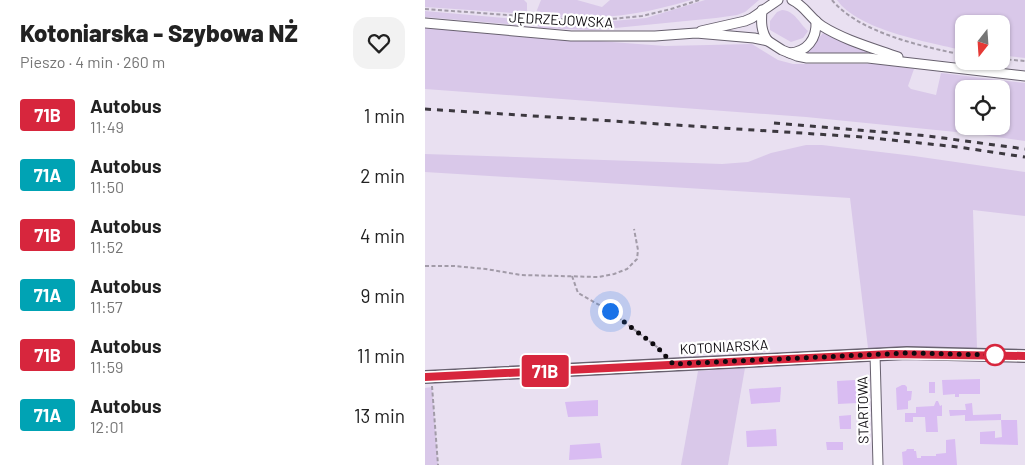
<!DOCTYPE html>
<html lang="pl">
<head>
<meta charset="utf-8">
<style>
  :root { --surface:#fff; --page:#f2f2f2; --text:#222; --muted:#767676 }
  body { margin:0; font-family:Barlow,sans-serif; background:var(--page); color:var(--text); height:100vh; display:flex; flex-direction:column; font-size:19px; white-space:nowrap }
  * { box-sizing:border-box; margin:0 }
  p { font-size:16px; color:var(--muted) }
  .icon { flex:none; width:28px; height:28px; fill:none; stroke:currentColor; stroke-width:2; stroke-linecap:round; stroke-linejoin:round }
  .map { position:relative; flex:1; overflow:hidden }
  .drawer { display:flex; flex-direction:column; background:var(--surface); width:425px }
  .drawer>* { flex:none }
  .badge { padding:0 10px; border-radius:4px; font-size:18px; line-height:32px }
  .needle { width:32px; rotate:197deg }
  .buttons { position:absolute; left:530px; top:15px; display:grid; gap:10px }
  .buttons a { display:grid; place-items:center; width:55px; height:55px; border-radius:10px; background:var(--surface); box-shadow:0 1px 4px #0004; font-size:25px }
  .you { position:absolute; width:25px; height:25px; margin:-12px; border:4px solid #fff; border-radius:50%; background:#1a73e8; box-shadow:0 0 0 8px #1a73e833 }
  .map>.badge { position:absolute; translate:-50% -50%; box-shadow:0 0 0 2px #fff }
  .round { display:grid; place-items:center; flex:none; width:52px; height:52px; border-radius:15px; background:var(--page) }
  .summary { display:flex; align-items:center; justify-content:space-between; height:85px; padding:0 20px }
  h1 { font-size:24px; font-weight:800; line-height:38px }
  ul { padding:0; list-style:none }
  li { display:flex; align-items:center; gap:15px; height:60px; padding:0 20px }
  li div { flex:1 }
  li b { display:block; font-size:19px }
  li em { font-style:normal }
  li .badge { min-width:55px; font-weight:700; text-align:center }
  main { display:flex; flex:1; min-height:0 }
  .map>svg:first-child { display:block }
</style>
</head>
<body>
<main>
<section class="drawer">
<div class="summary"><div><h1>Kotoniarska - Szybowa NŻ</h1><p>Pieszo · 4 min · 260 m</p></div><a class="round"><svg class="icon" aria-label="heart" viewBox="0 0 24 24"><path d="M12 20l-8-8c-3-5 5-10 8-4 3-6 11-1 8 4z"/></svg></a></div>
<ul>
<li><span class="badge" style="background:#d7263d;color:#fff">71B</span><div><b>Autobus</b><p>11:49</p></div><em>1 min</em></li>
<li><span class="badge" style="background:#00a3b4;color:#fff">71A</span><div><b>Autobus</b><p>11:50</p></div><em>2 min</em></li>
<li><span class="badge" style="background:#d7263d;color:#fff">71B</span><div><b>Autobus</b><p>11:52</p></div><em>4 min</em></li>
<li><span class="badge" style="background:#00a3b4;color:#fff">71A</span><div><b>Autobus</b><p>11:57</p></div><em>9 min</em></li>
<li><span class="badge" style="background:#d7263d;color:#fff">71B</span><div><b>Autobus</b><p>11:59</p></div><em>11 min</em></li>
<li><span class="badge" style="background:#00a3b4;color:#fff">71A</span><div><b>Autobus</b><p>12:01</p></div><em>13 min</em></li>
</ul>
</section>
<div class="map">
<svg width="600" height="465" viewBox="0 0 600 465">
  <rect width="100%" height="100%" fill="#e9e0f1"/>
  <g fill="#d9c8e9" fill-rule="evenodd">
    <path d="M0 0H99L102 3V14L0 7Z"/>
    <path d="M116 0H152L177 7 185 0H266C209 17 169 21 110 15Z"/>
    <path d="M280 0H334L320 12 312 15 291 18 180 29 166 30 115 28 112 25 111 20 166 23 221 18Z"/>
    <path d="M412 0H600V58L576 55V24H539V50H537C503 42 433 30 412 0Z"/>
    <path d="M357 10C370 11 374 23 383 31L378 38 366 42 345 30V21L352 12Z"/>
    <path d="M0 11 102 20 99 25H94L0 17Z"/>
    <path d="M0 28 240 46 327 44 353 60 368 64H454L489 69 483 86 486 89 511 95 516 73 600 83V141L551 134 381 117 0 89ZM539 89H576V126H539Z"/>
    <path d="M398 33 441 51 443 52 442 54 380 53 387 47Z"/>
    <path d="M381 145H397L489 156 600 172V216L548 210 552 348H443L425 198 0 172V154L297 164 323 162 346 153Z"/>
    <path d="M320 368 303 465H256L273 371Z"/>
    <path d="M7 387 13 465H0V388Z"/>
  </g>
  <g fill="#d9bcf2">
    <path d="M555 379V394H534V397H530V394L518 395 517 380Z"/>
    <path d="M430 380 432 403 413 404 412 381Z"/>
    <rect x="504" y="382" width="6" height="11"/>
    <path d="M477 385H480L482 387V391H487L486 400 483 401V409L472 410 471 388Z"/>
    <path d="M356 387 355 402 326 404 324 389Z"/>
    <path d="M173 400V416L143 417 140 402Z"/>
    <path d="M511 401H513L515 406 517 405V416H512L513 432H501L500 417H488V422H480V413H491V407L509 406Z"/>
    <path d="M547 403 548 415 576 414V420L540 421V415L525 416 524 410H541L540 404Z"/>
    <path d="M426 415V429H415L414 416Z"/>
    <path d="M576 420H592L593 445 555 444V432L570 431V438L577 437Z"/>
    <path d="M351 429 352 446 322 447 321 431Z"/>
    <path d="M530 439 532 465H478L477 452 481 451 482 449H489V451H491L492 458H496V456H511V454L521 453V440Z"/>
    <path d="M401 442H418V450H402Z"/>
    <path d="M175 443 177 458 144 460 145 445Z"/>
  </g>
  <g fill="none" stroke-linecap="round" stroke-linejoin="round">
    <defs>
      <g id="minor">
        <path d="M367 0C380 6 385 18 397 26 419 40 448 48 473 57"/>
        <path d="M337 10C336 22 336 32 343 41"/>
        <path d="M0 23 146 36H230L271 33 329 38 343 41 357 50 372 56 382 58H443L600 76"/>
        <path d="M276 31 320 21 327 18 353 0"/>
        <path d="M364 53C382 52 392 39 391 21"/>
        <path d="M450 354 453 465"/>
      </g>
      <path id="tertiary" d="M0 377 482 353 600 356"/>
    </defs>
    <use href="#minor" stroke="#68616f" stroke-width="11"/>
    <use href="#tertiary" stroke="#68616f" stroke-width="14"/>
    <g stroke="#a29ba8" stroke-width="2" stroke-dasharray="4 2.5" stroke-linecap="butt">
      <path d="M407 0C434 33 499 47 539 55"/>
      <path d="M0 9 166 21 217 16 246 9 274 0"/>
      <path d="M576 59 600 61"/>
      <path d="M0 266H29L61 269 96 275 173 277 189 274 202 269 212 259 213 250 209 229"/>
      <path d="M147 276 153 293 185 311 232 347 239 355"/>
      <path d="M7 386 13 465"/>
    </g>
    <use href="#minor" stroke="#fff" stroke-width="9"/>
    <use href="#tertiary" stroke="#fff" stroke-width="11"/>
    <g stroke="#3c383f" stroke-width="3" stroke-dasharray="6 6" stroke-linecap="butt">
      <path d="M0 109 438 137 533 147 600 157"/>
      <path d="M349 123 503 136 600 149"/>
    </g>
  </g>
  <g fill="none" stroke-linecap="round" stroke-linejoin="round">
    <defs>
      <path id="line" d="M0 377 466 354 600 356"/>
    </defs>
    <use href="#line" stroke="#fff" stroke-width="11"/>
    <use href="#line" stroke="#d7263d" stroke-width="8"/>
    <path stroke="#0e0b10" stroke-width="5" stroke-dasharray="0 9" d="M185 311 232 347 248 364 482 353 570 355"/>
  </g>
  <circle fill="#fff" stroke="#d7263d" stroke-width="2.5" cx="570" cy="355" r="10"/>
  <g text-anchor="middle" stroke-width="4.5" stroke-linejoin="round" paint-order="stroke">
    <g font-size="14" fill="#0e0b10" stroke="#fff">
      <text transform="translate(136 20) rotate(3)" y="5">JĘDRZEJOWSKA</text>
      <text transform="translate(299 347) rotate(-3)" y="5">KOTONIARSKA</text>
      <text transform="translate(438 410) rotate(-91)" y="5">STARTOWA</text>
    </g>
  </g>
</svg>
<div class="buttons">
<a><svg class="needle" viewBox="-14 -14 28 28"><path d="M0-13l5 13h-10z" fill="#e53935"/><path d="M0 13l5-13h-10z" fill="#767676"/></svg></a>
<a><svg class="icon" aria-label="locate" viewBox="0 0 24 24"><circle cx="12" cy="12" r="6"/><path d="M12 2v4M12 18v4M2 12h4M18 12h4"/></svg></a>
</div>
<div class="you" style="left:185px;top:311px"></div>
<b class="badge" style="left:120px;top:371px;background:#d7263d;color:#fff">71B</b>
</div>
</main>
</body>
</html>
